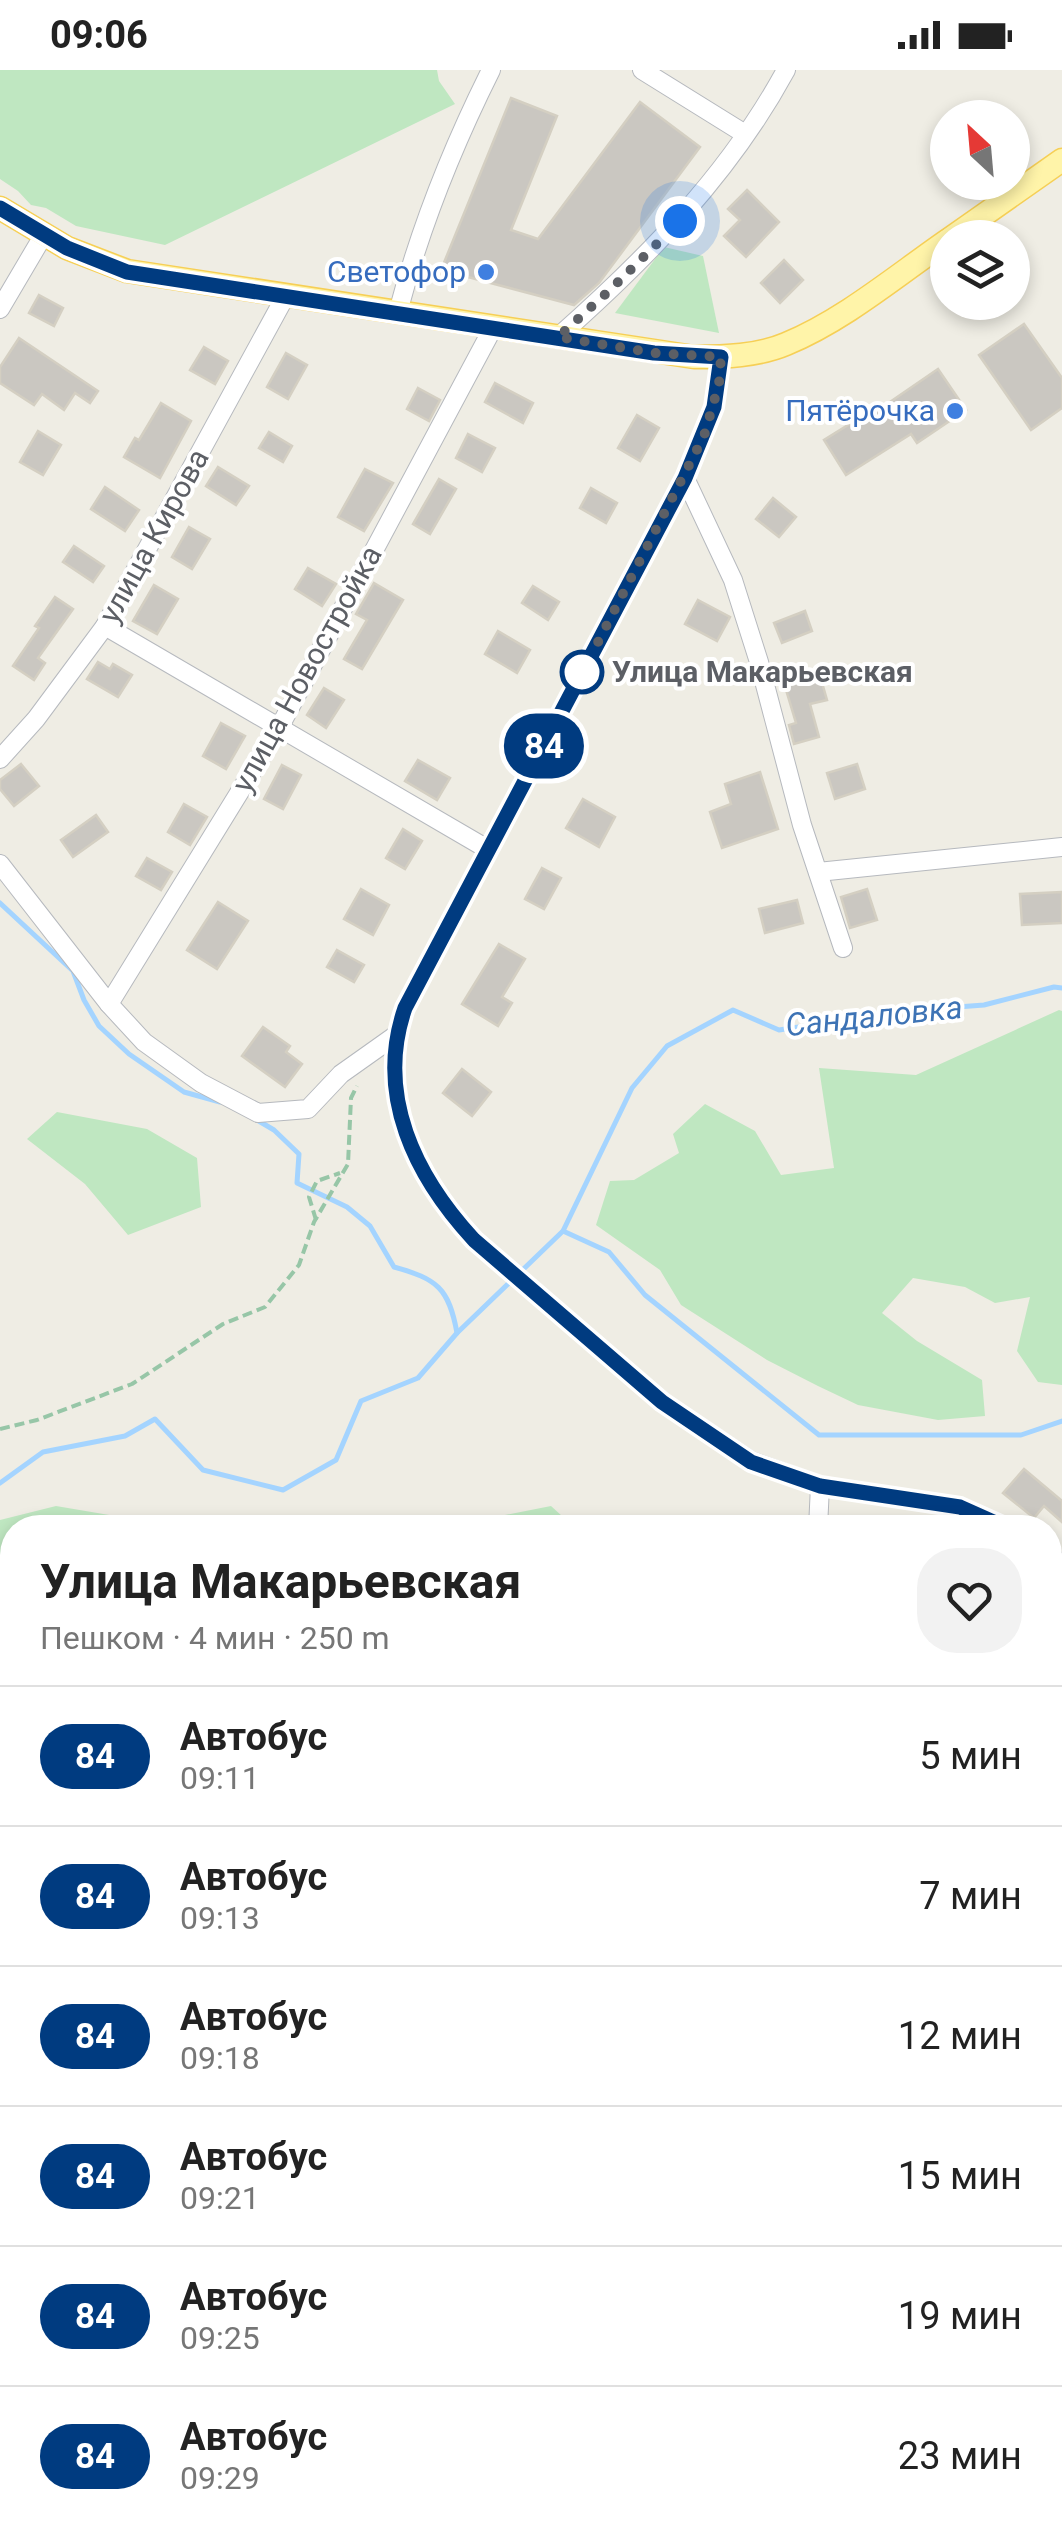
<!DOCTYPE html>
<html lang="ru">
<head>
<meta charset="utf-8">
<style>
  :root { --surface:#fff; --page:#f2f2f2; --text:#222; --muted:#767676; --line:#e0e0e0 }
  body { margin:0; font-family:Roboto,sans-serif; background:var(--page); color:var(--text); height:100vh; display:flex; flex-direction:column; font-size:38px; white-space:nowrap }
  * { box-sizing:border-box; margin:0 }
  p { font-size:32px; color:var(--muted) }
  .icon { flex:none; width:55px; height:55px; fill:none; stroke:currentColor; stroke-width:2; stroke-linecap:round; stroke-linejoin:round }
  .map { position:relative; flex:1; overflow:hidden }
  .panel { position:absolute; left:0px; top:1445px; width:1062px; height:1032px; display:flex; flex-direction:column; background:var(--surface); border-radius:40px 40px 0 0; box-shadow:0 5px 15px #0003 }
  .panel>* { flex:none }
  .badge { padding:0 20px; border-radius:32px; font-size:35px; line-height:65px }
  .needle { width:65px; rotate:334deg }
  .controls { position:absolute; left:930px; top:30px; display:grid; gap:20px }
  .controls a { display:grid; place-items:center; width:100px; height:100px; border-radius:50%; background:var(--surface); box-shadow:0 5px 15px #0003; font-size:50px }
  .you { position:absolute; width:50px; height:50px; margin:-25px; border:8px solid #fff; border-radius:50%; background:#1a73e8; box-shadow:0 0 0 15px #1a73e833 }
  .map>.badge { position:absolute; translate:-50% -50%; box-shadow:0 0 0 5px #fff }
  .round { display:grid; place-items:center; flex:none; width:105px; height:105px; border-radius:40px; background:var(--page) }
  .summary { display:flex; align-items:center; justify-content:space-between; height:170px; padding:0 40px }
  h1 { font-size:48px; font-weight:700; line-height:75px }
  ul { padding:0; list-style:none }
  li { display:flex; align-items:center; gap:30px; height:140px; padding:0 40px; border-top:2px solid var(--line) }
  li div { flex:1 }
  li b { display:block; font-size:38px }
  li em { font-style:normal }
  li .badge { min-width:110px; font-weight:700; text-align:center }
  .status { display:flex; justify-content:space-between; align-items:center; height:70px; padding:0 50px; background:var(--surface); direction:ltr }
  .status svg { height:28px; fill:currentColor }
  .map>svg:first-child { display:block }
</style>
</head>
<body>
<div class="status"><b>09:06</b><svg viewBox="0 0 49 12"><path d="M0 12V9h3v3zM5 12V6h3v6zM10 12V3h3v9zM15 12V0h3v12zM26 1h20v11H26zM47 4h2v5h-2z"/></svg></div>
<div class="map">
<svg width="1062" height="2477" viewBox="0 0 1062 2477">
  <rect width="100%" height="100%" fill="#efede4"/>
  <g fill="#bfe7c1">
    <path d="M0 0H437L439 11 455 34 165 175 76 156 46 138 31 135 18 121 0 109Z"/>
    <path d="M664 177 703 186 719 263 615 243Z"/>
    <path d="M1059 940 1062 941V1315L1038 1312 1017 1281 1030 1227 995 1233 965 1217 913 1208 882 1243 917 1271 982 1310 985 1346 938 1350 858 1335 818 1316 767 1290 681 1235 660 1200 596 1155 610 1111 634 1110 679 1083 673 1064 705 1034 755 1061 781 1105 834 1098 819 998 916 1005Z"/>
    <path d="M57 1042 147 1059 197 1088 201 1137 128 1165 85 1114 27 1069Z"/>
    <path d="M56 1436 180 1457 12 1458V1668L0 1675V1450Z"/>
    <path d="M551 1436 574 1457H448L450 1456Z"/>
    <path d="M0 1832 12 1834V2288L0 2272Z"/>
    <path d="M1050 1979 1062 1986V2477H158L148 2465H1050Z"/>
  </g>
  <g fill="none" stroke-linecap="round" stroke-linejoin="round">
    <g stroke="#a4d4ff" stroke-width="5">
      <path d="M0 833 73 901 84 930 99 956 129 984 184 1022 220 1032"/>
      <path d="M257 1050 274 1060 299 1084 297 1113 347 1137 370 1156 394 1197C437 1209 449 1218 457 1263"/>
      <path d="M563 1161 609 1182 645 1225 819 1365H1021L1062 1351"/>
      <path d="M0 1413 43 1382 125 1366 155 1349 203 1400 283 1420 336 1390 361 1331 418 1308 457 1263 563 1161 632 1018 667 976 733 940 779 960 904 941 984 935 1054 917 1062 918"/>
      <path d="M0 2062 12 2084"/>
      <path d="M224 2465 231 2477"/>
    </g>
  </g>
  <g fill="#cac7c1" stroke="#d4cfc2" stroke-width="2.5">
    <path d="M511 28 557 46 511 160 538 169 640 32 700 77 599 213 574 235 441 200Z"/>
    <path d="M747 120 779 152 746 187 724 166 740 150 728 139Z"/>
    <path d="M784 190 803 210 780 233 761 213Z"/>
    <path d="M39 225 63 238 54 256 29 243Z"/>
    <path d="M1024 254 1062 308V338L1031 360 979 285Z"/>
    <path d="M19 268 98 321 90 333 75 323 64 340 42 324 34 335 0 313V297Z"/>
    <path d="M204 277 228 291 215 314 190 300Z"/>
    <path d="M286 283 307 295 288 329 267 317Z"/>
    <path d="M938 299 966 340 917 373 911 364 846 405 824 370 869 342 871 345Z"/>
    <path d="M495 313 533 333 523 353 485 332Z"/>
    <path d="M418 318 440 330 429 351 407 339Z"/>
    <path d="M161 333 191 351 160 408 124 387 135 368 139 370Z"/>
    <path d="M637 345 659 358 640 391 618 378Z"/>
    <path d="M38 361 61 375 43 405 20 392Z"/>
    <path d="M269 362 292 376 283 392 259 378Z"/>
    <path d="M468 364 495 378 482 402 456 388Z"/>
    <path d="M218 397 249 416 236 435 206 416Z"/>
    <path d="M365 399 393 413 364 461 338 447Z"/>
    <path d="M439 409 456 419 430 464 413 454Z"/>
    <path d="M105 417 139 440 125 461 91 439Z"/>
    <path d="M591 418 617 433 606 453 580 438Z"/>
    <path d="M773 428 796 447 779 467 756 449Z"/>
    <path d="M189 457 210 469 192 499 172 487Z"/>
    <path d="M74 476 104 496 93 512 63 492Z"/>
    <path d="M308 498 336 514 322 536 295 519Z"/>
    <path d="M374 513 403 530 362 599 344 589 367 550 356 544Z"/>
    <path d="M154 515 178 529 157 564 133 551Z"/>
    <path d="M533 516 559 532 548 550 522 533Z"/>
    <path d="M55 527 73 539 38 588 45 593 34 610 13 596 39 558 35 556Z"/>
    <path d="M698 530 730 547 717 571 685 554Z"/>
    <path d="M805 541 812 561 782 573 774 553Z"/>
    <path d="M498 561 530 580 517 603 485 584Z"/>
    <path d="M98 592 110 599 113 594 132 605 118 627 87 609Z"/>
    <path d="M819 602 827 630 810 634 819 667 794 674 789 655 796 653 784 613Z"/>
    <path d="M324 618 344 630 326 658 307 645Z"/>
    <path d="M221 653 245 666 226 699 203 686Z"/>
    <path d="M418 690 450 708 437 730 405 711Z"/>
    <path d="M21 694 39 716 14 736 0 719V710Z"/>
    <path d="M857 694 865 719 835 729 827 703Z"/>
    <path d="M282 695 301 705 283 739 264 729Z"/>
    <path d="M760 702 778 759 722 778 710 742 731 734 725 714Z"/>
    <path d="M583 729 615 747 599 777 566 758Z"/>
    <path d="M184 734 207 747 190 775 168 762Z"/>
    <path d="M96 745 108 762 73 787 61 770Z"/>
    <path d="M403 759 422 771 405 799 386 788Z"/>
    <path d="M147 788 172 802 161 820 136 806Z"/>
    <path d="M542 798 561 808 544 839 525 829Z"/>
    <path d="M361 819 389 835 373 865 344 849Z"/>
    <path d="M867 819 877 850 850 858 841 827Z"/>
    <path d="M1062 822V853L1022 855 1020 824Z"/>
    <path d="M797 830 803 853 765 863 759 839Z"/>
    <path d="M218 832 248 851 217 899 187 880Z"/>
    <path d="M499 874 525 889 502 927 512 933 498 956 462 934Z"/>
    <path d="M337 880 364 895 354 912 327 897Z"/>
    <path d="M263 957 290 976 286 982 302 994 285 1017 242 986Z"/>
    <path d="M462 999 491 1022 472 1046 443 1023Z"/>
    <path d="M1024 1399 1062 1431V1452L1044 1436 1034 1448 1003 1423Z"/>
  </g>
  <g fill="none" stroke-linecap="round" stroke-linejoin="round">
    <defs>
      <g id="minor">
        <path d="M642 0 745 64"/>
        <path d="M0 239 43 166"/>
        <path d="M398 242C420 158 452 78 491 0"/>
        <path d="M558 267C646 189 729 105 786 0"/>
        <path d="M721 287 714 337 685 408 405 938C375 1025 415 1106 474 1170L662 1332 751 1391 820 1416 960 1437 1007 1458"/>
        <path d="M685 408 733 510 759 592 802 755 843 878"/>
        <path d="M105 556 489 780"/>
        <path d="M0 689 36 649 105 556 285 227"/>
        <path d="M0 794 109 934 144 972 201 1013 258 1043 308 1039 341 1004 396 965"/>
        <path d="M818 802 1062 777"/>
        <path d="M109 934 279 658 494 256"/>
        <path d="M818 1458 820 1416"/>
        <path d="M1050 1486 1062 1494"/>
        <path d="M1050 1902 1062 1907"/>
      </g>
      <g id="major">
        <path d="M0 138 67 178 127 201 694 287C724 287 758 286 786 274 844 250 896 206 948 170"/>
        <path d="M951 168 1062 90"/>
      </g>
    </defs>
    <use href="#minor" stroke="#b6b9be" stroke-width="20"/>
    <use href="#major" stroke="#f6cf56" stroke-width="25"/>
    <g stroke="#97c6a7" stroke-width="4" stroke-dasharray="10 5" stroke-linecap="butt">
      <path d="M316 1150 309 1127 317 1111 340 1103"/>
      <path d="M0 1359 37 1350 132 1314 223 1254 265 1237 299 1195 314 1152 348 1094 351 1028 357 1016"/>
      <path d="M0 2361 12 2377"/>
      <path d="M87 2465 98 2477"/>
    </g>
    <use href="#minor" stroke="#fff" stroke-width="18"/>
    <use href="#major" stroke="#fff4a9" stroke-width="22"/>
  </g>
  <g fill="none" stroke-linecap="round" stroke-linejoin="round">
    <defs>
      <path id="line" d="M0 138 67 178 127 202 654 283 721 287 714 337 685 408 405 938C375 1025 415 1106 474 1170L662 1332 751 1392 820 1416 960 1437 1007 1458"/>
    </defs>
    <use href="#line" stroke="#fff" stroke-width="22"/>
    <use href="#line" stroke="#003b80" stroke-width="15"/>
    <path stroke="#5c5f65" stroke-width="10" stroke-dasharray="0 18" d="M582 602 578 611 704 366 719 314 721 287 654 283 558 267 610 220 680 151"/>
  </g>
  <g fill="#3f7fe0" stroke="#fff" stroke-width="4">
    <circle cx="486" cy="202" r="10"/>
    <circle cx="955" cy="341" r="10"/>
  </g>
  <circle fill="#fff" stroke="#003b80" stroke-width="5" cx="582" cy="602" r="20"/>
  <g text-anchor="middle" stroke-width="8" stroke-linejoin="round" paint-order="stroke">
    <g font-size="30" fill="#366cbe" stroke="#fff" text-anchor="end">
      <text x="466" y="212">Светофор</text>
      <text x="935" y="351">Пятёрочка</text>
    </g>
    <g font-size="30" fill="#5c5f65" stroke="#fff">
      <text transform="translate(154 466) rotate(-61)" y="10">улица Кирова</text>
      <text transform="translate(307 599) rotate(-61)" y="10">улица Новостройка</text>
    </g>
    <g font-size="30" font-weight="bold" fill="#5c5f65" stroke="#fff" text-anchor="start">
      <text x="612" y="612">Улица Макарьевская</text>
    </g>
    <g font-size="32" font-style="italic" fill="#3d73b5" stroke="#fff">
      <text transform="translate(874 946) rotate(-6)" y="11">Сандаловка</text>
    </g>
  </g>
</svg>
<div class="controls">
<a><svg class="needle" viewBox="-14 -14 28 28"><path d="M0-13l5 13h-10z" fill="#e53935"/><path d="M0 13l5-13h-10z" fill="#767676"/></svg></a>
<a><svg class="icon" aria-label="layers" viewBox="0 0 24 24"><path d="M12 4l9 5-9 5-9-5zM3 14l9 5 9-5"/></svg></a>
</div>
<div class="you" style="left:680px;top:151px"></div>
<b class="badge" style="left:544px;top:676px;background:#003b80;color:#fff">84</b>
<section class="panel">
<div class="summary"><div><h1>Улица Макарьевская</h1><p>Пешком · 4 мин · 250 m</p></div><a class="round"><svg class="icon" aria-label="heart" viewBox="0 0 24 24"><path d="M12 20l-8-8c-3-5 5-10 8-4 3-6 11-1 8 4z"/></svg></a></div>
<ul>
<li><span class="badge" style="background:#003b80;color:#fff">84</span><div><b>Автобус</b><p>09:11</p></div><em>5 мин</em></li>
<li><span class="badge" style="background:#003b80;color:#fff">84</span><div><b>Автобус</b><p>09:13</p></div><em>7 мин</em></li>
<li><span class="badge" style="background:#003b80;color:#fff">84</span><div><b>Автобус</b><p>09:18</p></div><em>12 мин</em></li>
<li><span class="badge" style="background:#003b80;color:#fff">84</span><div><b>Автобус</b><p>09:21</p></div><em>15 мин</em></li>
<li><span class="badge" style="background:#003b80;color:#fff">84</span><div><b>Автобус</b><p>09:25</p></div><em>19 мин</em></li>
<li><span class="badge" style="background:#003b80;color:#fff">84</span><div><b>Автобус</b><p>09:29</p></div><em>23 мин</em></li>
</ul>
</section>
</div>
</body>
</html>
